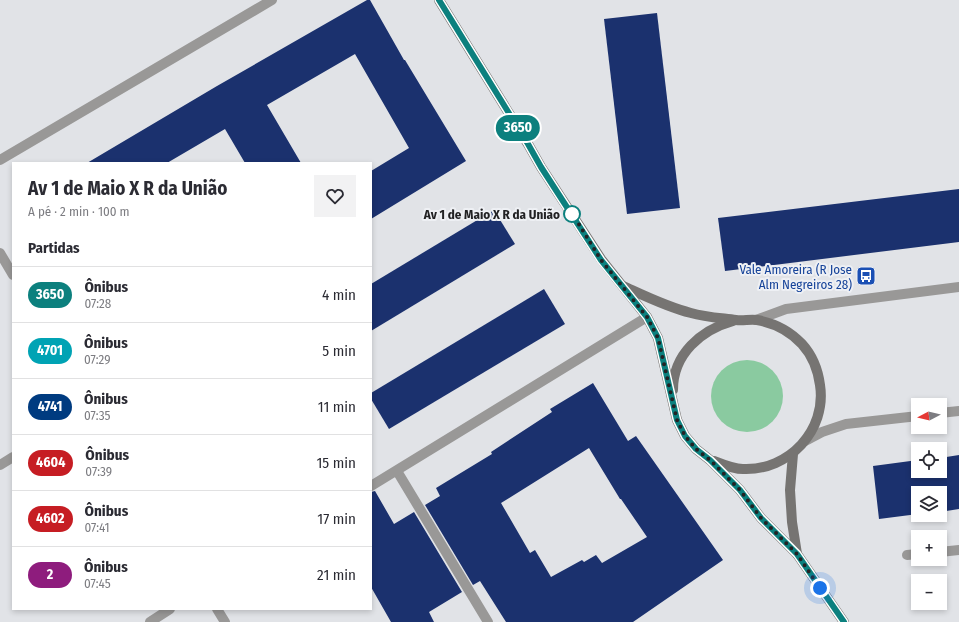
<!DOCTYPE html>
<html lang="pt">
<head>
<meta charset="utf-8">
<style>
  :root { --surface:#fff; --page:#f2f2f3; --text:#2b2b33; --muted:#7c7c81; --line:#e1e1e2 }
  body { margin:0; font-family:"Fira Sans Condensed",sans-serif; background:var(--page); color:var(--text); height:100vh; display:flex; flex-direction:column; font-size:15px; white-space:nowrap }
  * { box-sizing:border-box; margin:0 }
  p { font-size:13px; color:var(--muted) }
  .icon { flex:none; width:22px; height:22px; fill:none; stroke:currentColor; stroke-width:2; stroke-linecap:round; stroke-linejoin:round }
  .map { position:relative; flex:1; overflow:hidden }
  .panel { position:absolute; left:12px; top:162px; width:360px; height:448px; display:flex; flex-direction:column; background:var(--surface); border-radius:0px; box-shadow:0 2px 6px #0003 }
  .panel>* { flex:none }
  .badge { padding:0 8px; border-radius:13px; font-size:14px; line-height:26px }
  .needle { width:26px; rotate:263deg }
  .fabs { position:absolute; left:911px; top:398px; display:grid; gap:8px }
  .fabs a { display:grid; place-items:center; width:36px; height:36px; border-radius:0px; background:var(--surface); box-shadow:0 2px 6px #0003; font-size:20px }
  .you { position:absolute; width:20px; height:20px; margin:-10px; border:3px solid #fff; border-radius:50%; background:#1a73e8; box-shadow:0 0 0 6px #1a73e833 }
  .map>.badge { position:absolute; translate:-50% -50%; box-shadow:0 0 0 2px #fff }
  h2 { padding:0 16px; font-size:15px; line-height:36px }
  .round { display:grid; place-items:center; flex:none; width:42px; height:42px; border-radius:0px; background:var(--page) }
  .overview { display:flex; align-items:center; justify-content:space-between; height:68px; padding:0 16px }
  h1 { font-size:19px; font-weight:700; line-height:30px }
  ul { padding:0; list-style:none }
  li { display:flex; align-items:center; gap:12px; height:56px; padding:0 16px; border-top:1px solid var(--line) }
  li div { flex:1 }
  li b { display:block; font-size:15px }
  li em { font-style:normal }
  li .badge { min-width:44px; font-weight:700; text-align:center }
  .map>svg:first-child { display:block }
</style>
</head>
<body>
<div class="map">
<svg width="959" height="622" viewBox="0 0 959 622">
  <rect width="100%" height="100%" fill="#e1e3e7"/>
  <circle fill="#8acaa0" cx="747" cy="396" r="36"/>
  <g fill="#1b316e" fill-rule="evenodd">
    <path d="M367 0H370L404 60H405L466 161 371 219V171L409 148 355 54 267 105 301 163H245L225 129 167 163H87L217 86Z"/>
    <path d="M657 13 680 208 627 214 604 19Z"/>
    <path d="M959 189V242L725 271 718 218Z"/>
    <path d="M494 210 515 244 371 331V284Z"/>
    <path d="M544 289 565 324 389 429 371 399V393Z"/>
    <path d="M593 383 628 441 636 436 723 560 633 622H506L480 581 473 585 425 505 440 496 436 488 492 454 491 452 552 412 550 409ZM589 448 620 499H621L647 537 602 563 596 555 584 562 582 560 551 577 535 550 530 553 501 503Z"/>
    <path d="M959 455V509L940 512V493H918V514L879 519 873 466 918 460V471H940V458Z"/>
    <path d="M375 491 394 524 414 512 462 592 429 612 434 622H391L371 587V492Z"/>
  </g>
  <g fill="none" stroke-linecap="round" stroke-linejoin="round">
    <g stroke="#999897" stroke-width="10">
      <path d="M0 160 272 0"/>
      <path d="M0 253 13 275"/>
      <path d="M756 320 786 309 959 287"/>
      <path d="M940 413 959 411"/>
      <path d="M805 441 822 432 846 424 918 416"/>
      <path d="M0 465 13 457"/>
      <path d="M397 471 488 622"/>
      <path d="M371 486 647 317"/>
      <path d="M940 552 959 550"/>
      <path d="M907 555 918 554"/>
      <path d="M217 609 225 622"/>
      <path d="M150 622 170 609"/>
    </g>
    <g stroke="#767472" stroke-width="10">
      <path d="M439 0 528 144 541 167 601 259 647 317 658 338 677 420 685 436 696 449 710 460 740 490 761 518 797 554 844 622"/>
      <path d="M623 286C645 296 667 307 691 313 705 317 721 318 736 320 743 321 750 319 757 320 774 323 790 331 802 344 812 355 818 370 820 385 827 430 789 471 743 469 733 469 724 465 714 461"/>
      <path d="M673 390C673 354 701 330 733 321"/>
      <path d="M793 454 790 490 792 522 797 554"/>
    </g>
  </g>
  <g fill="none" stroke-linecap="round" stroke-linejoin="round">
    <defs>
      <path id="line" d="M439 0 528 144 541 167 601 260 647 317 658 338 677 420 685 436 696 449 710 460 740 490 761 518 797 554 844 622"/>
    </defs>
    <use href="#line" stroke="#fff" stroke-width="9"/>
    <use href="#line" stroke="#0c807e" stroke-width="6"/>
    <path stroke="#222224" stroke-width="4" stroke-dasharray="0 7.2" d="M572 214V213L601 260 647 317 658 338 677 420 685 436 696 449 710 460 740 490 761 518 797 554 820 588"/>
  </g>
  <defs>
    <symbol id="bus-square" viewBox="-11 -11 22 22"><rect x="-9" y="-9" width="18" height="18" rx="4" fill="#1a4fb4" stroke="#eef0f4"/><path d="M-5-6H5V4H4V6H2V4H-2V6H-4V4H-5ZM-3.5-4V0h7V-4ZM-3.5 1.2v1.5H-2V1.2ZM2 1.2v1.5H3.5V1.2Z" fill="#fff"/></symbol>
  </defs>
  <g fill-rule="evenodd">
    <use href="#bus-square" x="855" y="265" width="22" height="22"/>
  </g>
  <circle fill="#fff" stroke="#0c807e" stroke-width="2" cx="572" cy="214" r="8"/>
  <g text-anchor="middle" stroke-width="4" stroke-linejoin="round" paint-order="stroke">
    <g font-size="13" font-weight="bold" fill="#222224" stroke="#eef0f4" text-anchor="end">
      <text x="560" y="219">Av 1 de Maio X R da União</text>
    </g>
    <g font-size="13" fill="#164399" stroke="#eef0f4" text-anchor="end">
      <text x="852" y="274">Vale Amoreira (R Jose<tspan x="852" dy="15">Alm Negreiros 28)</tspan></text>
    </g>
  </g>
</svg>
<div class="fabs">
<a><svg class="needle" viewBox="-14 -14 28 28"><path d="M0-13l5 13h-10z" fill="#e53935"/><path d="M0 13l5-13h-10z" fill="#7c7c81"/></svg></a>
<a><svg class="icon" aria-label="locate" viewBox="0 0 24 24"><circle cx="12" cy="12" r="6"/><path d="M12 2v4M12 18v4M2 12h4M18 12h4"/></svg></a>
<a><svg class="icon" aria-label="layers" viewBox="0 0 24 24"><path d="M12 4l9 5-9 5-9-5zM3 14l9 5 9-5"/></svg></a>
<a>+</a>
<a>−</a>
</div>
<div class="you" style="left:820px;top:588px"></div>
<b class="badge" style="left:518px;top:128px;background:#0c807e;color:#fff">3650</b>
<section class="panel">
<div class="overview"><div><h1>Av 1 de Maio X R da União</h1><p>A pé · 2 min · 100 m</p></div><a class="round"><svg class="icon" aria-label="heart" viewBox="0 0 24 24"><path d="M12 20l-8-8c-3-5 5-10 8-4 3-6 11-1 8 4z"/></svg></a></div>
<h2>Partidas</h2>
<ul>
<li><span class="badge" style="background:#0c807e;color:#fff">3650</span><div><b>Ônibus</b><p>07:28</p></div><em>4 min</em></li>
<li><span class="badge" style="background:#00a3b4;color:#fff">4701</span><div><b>Ônibus</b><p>07:29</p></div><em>5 min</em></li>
<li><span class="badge" style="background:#003b80;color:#fff">4741</span><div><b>Ônibus</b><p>07:35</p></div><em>11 min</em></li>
<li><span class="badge" style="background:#c61d23;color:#fff">4604</span><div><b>Ônibus</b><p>07:39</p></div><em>15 min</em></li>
<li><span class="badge" style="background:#c61d23;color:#fff">4602</span><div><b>Ônibus</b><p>07:41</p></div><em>17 min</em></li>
<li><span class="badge" style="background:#8e1c7d;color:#fff">2</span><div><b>Ônibus</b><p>07:45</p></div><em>21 min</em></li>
</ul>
</section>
</div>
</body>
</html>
